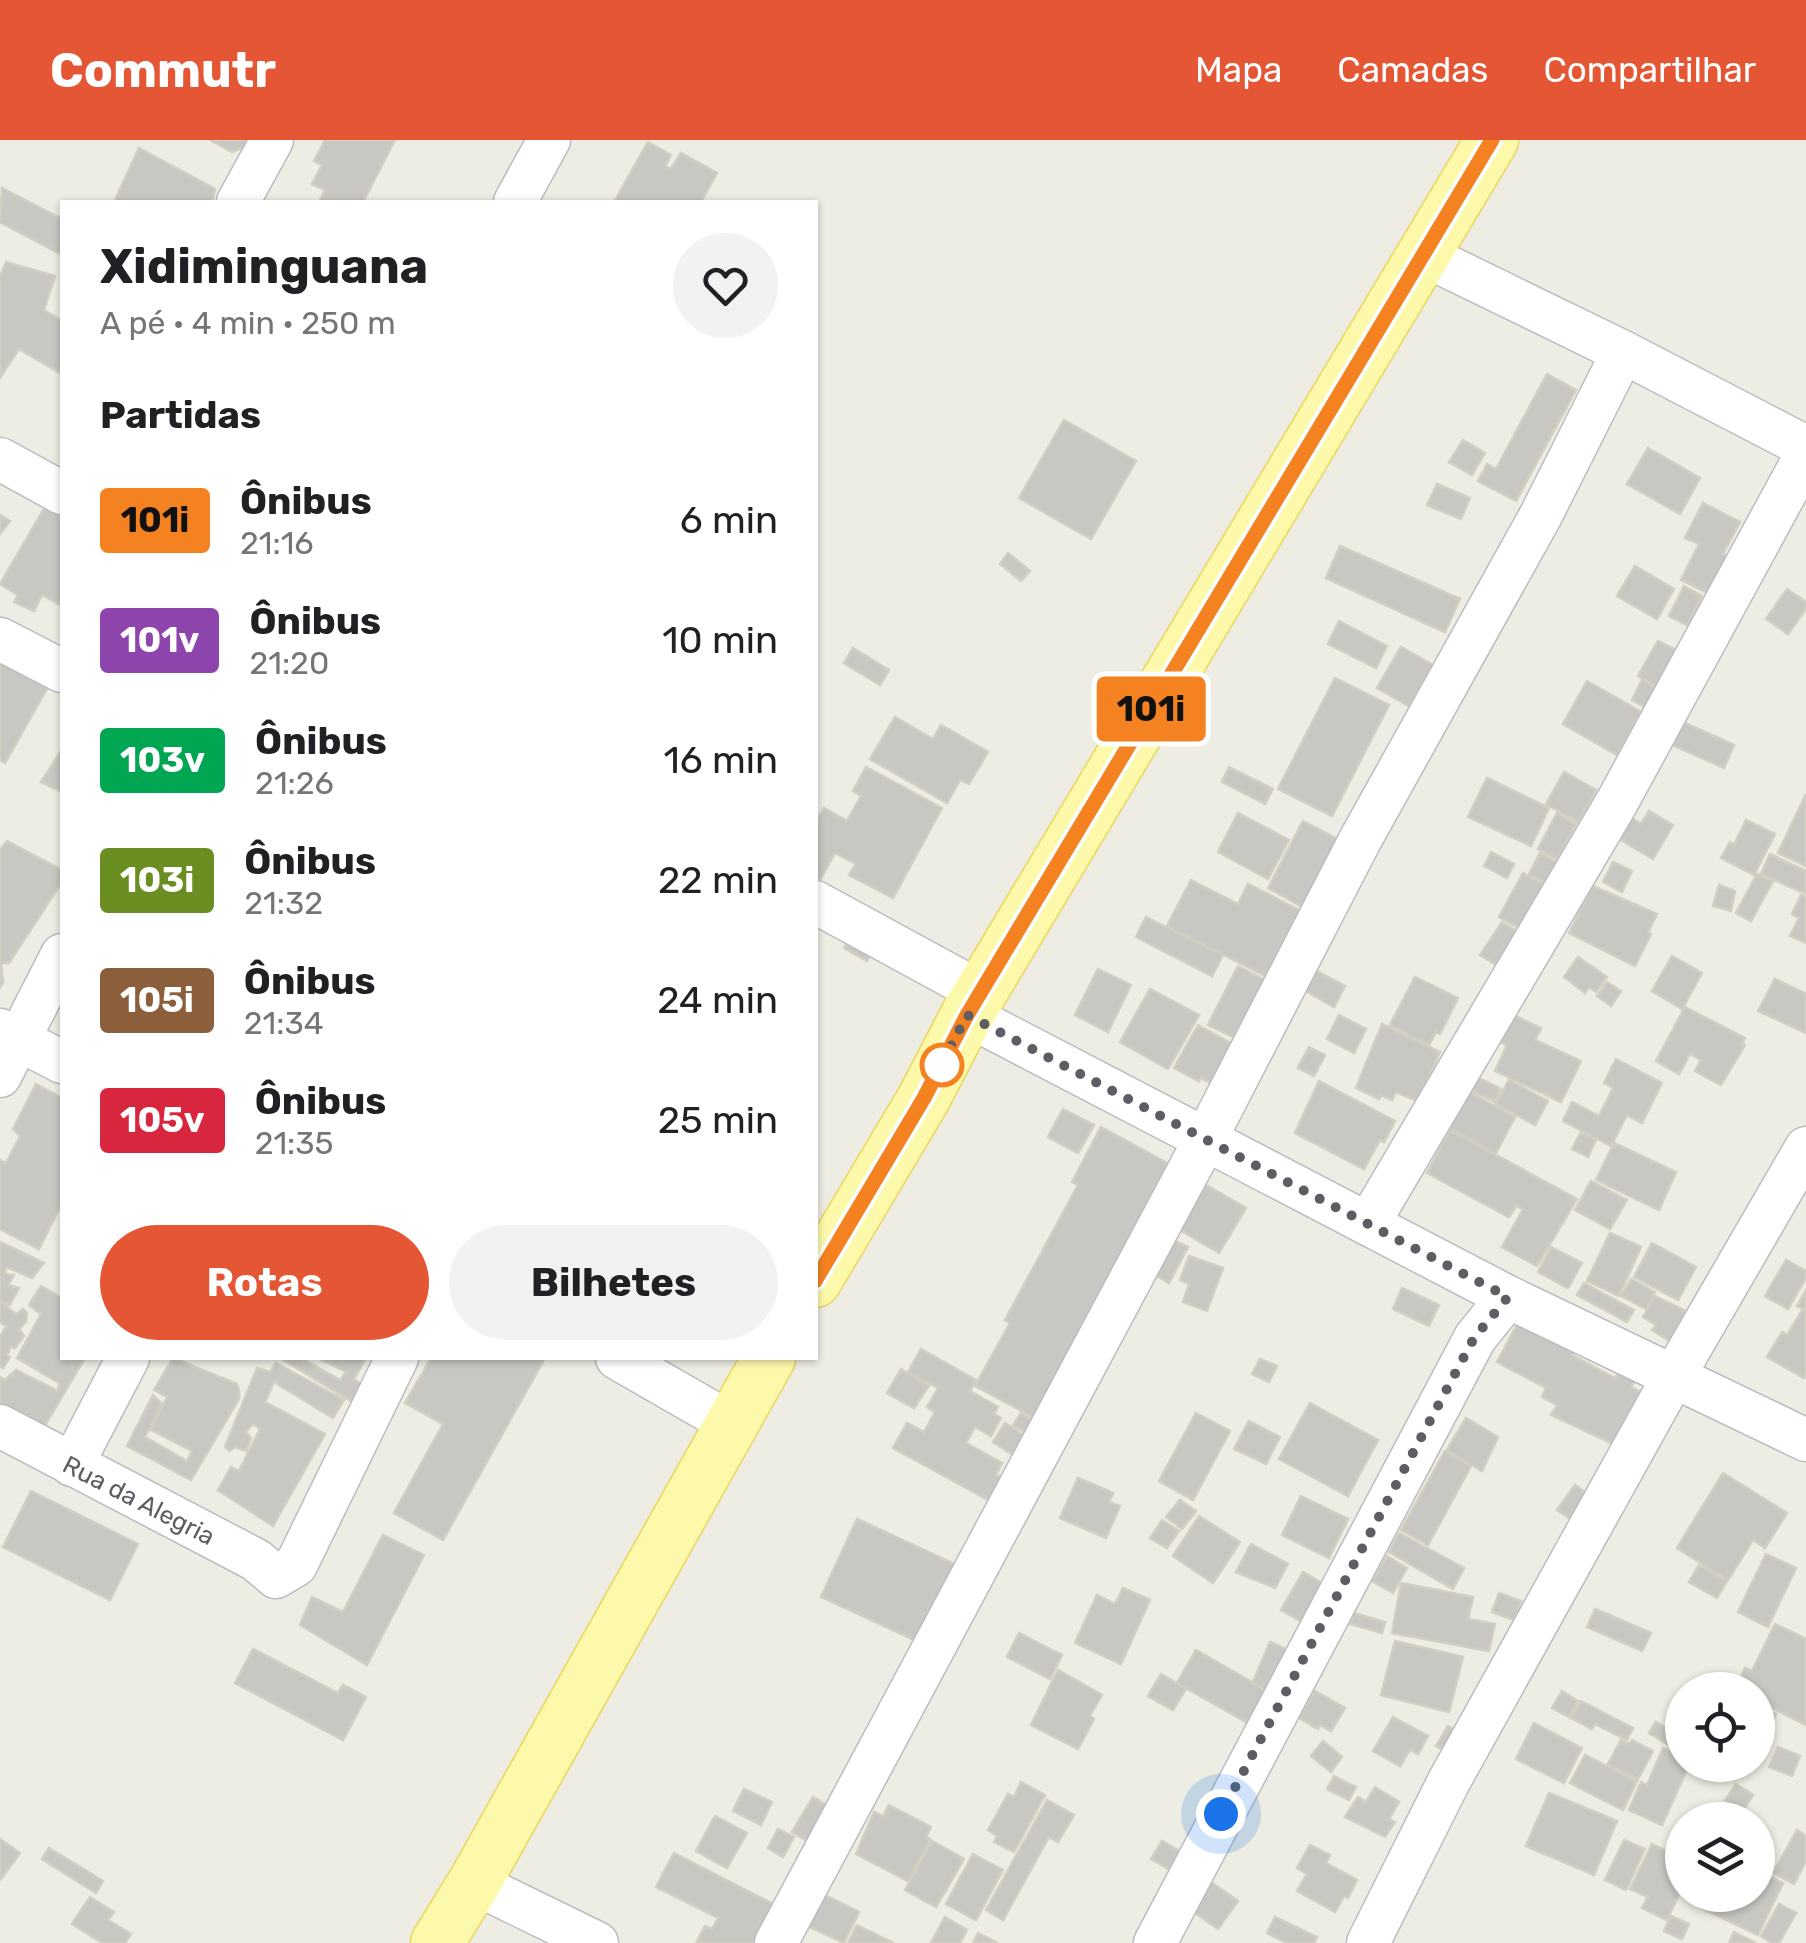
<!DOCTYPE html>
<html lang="pt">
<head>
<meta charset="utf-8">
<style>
  :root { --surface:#fff; --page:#f2f2f2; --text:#202124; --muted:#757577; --accent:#e45634 }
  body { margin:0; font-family:Rubik,sans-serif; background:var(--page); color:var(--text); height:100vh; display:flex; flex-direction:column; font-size:38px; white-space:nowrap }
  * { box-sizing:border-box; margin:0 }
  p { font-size:32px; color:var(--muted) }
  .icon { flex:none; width:55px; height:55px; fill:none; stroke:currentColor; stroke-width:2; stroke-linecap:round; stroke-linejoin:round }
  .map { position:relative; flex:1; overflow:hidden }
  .sheet { position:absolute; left:60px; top:60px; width:758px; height:1160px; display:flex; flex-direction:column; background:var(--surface); border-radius:0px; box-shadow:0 2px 8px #0004 }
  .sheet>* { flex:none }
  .badge { padding:0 20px; border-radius:8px; font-size:35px; line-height:65px }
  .fabs { position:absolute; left:1665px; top:1532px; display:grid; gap:20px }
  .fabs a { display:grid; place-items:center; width:110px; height:110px; border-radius:50%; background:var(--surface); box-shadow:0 2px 8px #0004; font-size:50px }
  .you { position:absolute; width:50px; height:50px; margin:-25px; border:8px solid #fff; border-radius:50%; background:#1a73e8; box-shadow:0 0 0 15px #1a73e833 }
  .map>.badge { position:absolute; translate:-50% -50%; box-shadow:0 0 0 5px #fff }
  h2 { padding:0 40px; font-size:38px; line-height:90px }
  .round { display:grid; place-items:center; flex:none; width:105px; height:105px; border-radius:52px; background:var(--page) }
  .headline { display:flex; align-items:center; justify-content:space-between; height:170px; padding:0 40px }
  h1 { font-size:48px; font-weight:700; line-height:75px }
  .button { display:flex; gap:20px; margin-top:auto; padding:20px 40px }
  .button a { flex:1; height:115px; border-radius:60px; background:var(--accent); color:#fff; font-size:40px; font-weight:700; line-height:115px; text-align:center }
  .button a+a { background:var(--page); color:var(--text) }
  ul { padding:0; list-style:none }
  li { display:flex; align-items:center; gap:30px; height:120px; padding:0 40px }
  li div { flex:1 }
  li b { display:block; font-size:38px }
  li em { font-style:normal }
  li .badge { min-width:110px; font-weight:700; text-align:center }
  header { display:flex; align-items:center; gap:60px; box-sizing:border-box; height:140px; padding:0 50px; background:var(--accent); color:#fff }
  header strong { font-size:48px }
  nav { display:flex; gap:55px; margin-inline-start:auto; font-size:35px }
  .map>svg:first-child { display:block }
</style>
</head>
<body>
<header>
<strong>Commutr</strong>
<nav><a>Mapa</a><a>Camadas</a><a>Compartilhar</a></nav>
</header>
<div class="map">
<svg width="1806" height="1803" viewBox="0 0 1806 1803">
  <rect width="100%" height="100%" fill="#eeede3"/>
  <g fill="#c9c7c1" stroke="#d2cfc2" stroke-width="2.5">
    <path d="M210 0H251L248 5 232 12Z"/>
    <path d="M325 0H395L363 62H319L325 50 312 44 322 25 314 21Z"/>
    <path d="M648 2 671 15 665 26 671 29 681 13 717 33 701 62H614Z"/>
    <path d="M139 8 215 49 212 62H114Z"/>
    <path d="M2 48 62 79V115L0 82Z"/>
    <path d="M6 122 55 136 44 170 62 181V234L19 209 0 238V136Z"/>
    <path d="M1547 234 1576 250 1516 361 1478 341 1487 324 1496 329Z"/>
    <path d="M1064 280 1136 321 1091 399 1019 358Z"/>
    <path d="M1463 300 1485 313 1472 335 1449 322Z"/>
    <path d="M1648 308 1700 338 1680 374 1627 344Z"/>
    <path d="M1437 344 1470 358 1461 379 1427 365Z"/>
    <path d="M1703 363 1740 382 1723 414 1727 416 1708 453 1681 440 1699 404 1685 398Z"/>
    <path d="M45 367 62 377V466L42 455 34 471 14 462 18 455 0 444Z"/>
    <path d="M0 375 10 381 0 394Z"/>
    <path d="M1340 406 1460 459 1445 492 1326 438Z"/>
    <path d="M1008 413 1030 431 1021 441 1000 424Z"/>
    <path d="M1635 426 1674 449 1657 479 1617 456Z"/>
    <path d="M1684 446 1702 456 1687 485 1669 476Z"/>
    <path d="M1787 449 1806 462V469L1788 494 1766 479Z"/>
    <path d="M1339 481 1387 506 1376 528 1328 504Z"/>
    <path d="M1658 501 1676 510 1656 546 1638 536Z"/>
    <path d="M1401 507 1433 525 1409 566 1377 548Z"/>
    <path d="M853 508 889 530 880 545 844 523Z"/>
    <path d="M0 512 53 538 5 623 0 620Z"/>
    <path d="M1335 538 1389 565 1332 676 1278 649Z"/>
    <path d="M1642 540 1658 549 1648 569 1632 560Z"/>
    <path d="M1587 541 1641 572 1617 615 1563 584Z"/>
    <path d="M895 577 933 599 941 585 988 612 969 644 960 640 947 663 870 619Z"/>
    <path d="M1678 580 1734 605 1724 628 1668 603Z"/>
    <path d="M62 609V652L41 642Z"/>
    <path d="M866 627 942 668 893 758 849 735 856 724 835 713 820 740 815 738V685L824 668 847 681 861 656 853 651Z"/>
    <path d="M1229 627 1273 649 1265 664 1222 642Z"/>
    <path d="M1564 632 1596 650 1578 682 1546 664Z"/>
    <path d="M1487 638 1549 668 1531 706 1468 677Z"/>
    <path d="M1806 654V726L1778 713Z"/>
    <path d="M1649 671 1673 685 1653 719 1616 697 1629 676 1641 684Z"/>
    <path d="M1238 673 1289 700 1268 739 1218 712Z"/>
    <path d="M1557 673 1576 684 1557 719 1538 709Z"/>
    <path d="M1746 680 1775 694 1754 735 1721 718 1730 702 1734 705Z"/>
    <path d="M1303 681 1341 701 1306 769 1268 748Z"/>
    <path d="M7 701 62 730V742L9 823H1L3 842 0 848V710Z"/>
    <path d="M1491 712 1514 724 1507 738 1484 726Z"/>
    <path d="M1540 713 1557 722 1546 743 1529 734Z"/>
    <path d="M1770 714 1806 731V754L1761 734Z"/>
    <path d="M1613 722 1632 731 1622 752 1603 742Z"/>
    <path d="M1523 733 1543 744 1519 788 1499 777Z"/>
    <path d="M1757 734 1773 741 1751 781 1736 773Z"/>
    <path d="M1191 740 1238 764 1248 744 1303 772 1269 838 1167 786Z"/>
    <path d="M1719 745 1735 751 1731 771 1713 766Z"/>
    <path d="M1593 746 1657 774 1648 792 1651 794 1635 826 1569 793Z"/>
    <path d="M1801 755 1806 757V803L1790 796 1799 778 1792 774Z"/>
    <path d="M1146 777 1223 815 1212 836 1136 797Z"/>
    <path d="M1502 782 1518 792 1497 825 1480 815Z"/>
    <path d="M850 796 873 809 867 821 844 808Z"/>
    <path d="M1672 816 1702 833 1682 869 1652 851Z"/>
    <path d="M1578 817 1607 837 1596 852 1589 847 1585 853 1564 837Z"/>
    <path d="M1238 826 1265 840 1235 898 1208 885Z"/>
    <path d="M1098 829 1131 845 1108 892 1075 875Z"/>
    <path d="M1317 831 1345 846 1334 867 1306 851Z"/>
    <path d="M1415 837 1458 858 1440 894 1436 892 1429 905 1390 885Z"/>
    <path d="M1775 839 1806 854V893L1758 871Z"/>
    <path d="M1607 842 1621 851 1611 866 1597 856Z"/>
    <path d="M1150 849 1199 875 1168 929 1120 902Z"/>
    <path d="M1685 867 1745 898 1742 904 1745 905 1721 945 1695 931 1701 920 1690 914 1679 934 1656 921Z"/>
    <path d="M1509 873 1541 888 1535 900 1581 921 1561 962 1495 931 1507 905 1497 901Z"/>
    <path d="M1339 875 1366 889 1354 913 1327 899Z"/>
    <path d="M1382 884 1440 912 1417 961 1396 952 1392 960 1381 955 1379 959 1356 948Z"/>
    <path d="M1198 885 1232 904 1211 943 1201 938 1199 941 1174 928Z"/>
    <path d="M1309 907 1325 915 1314 936 1298 928Z"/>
    <path d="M1616 919 1662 943 1642 983 1627 975 1611 1006 1563 981 1572 962 1599 976 1613 948 1604 943Z"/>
    <path d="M1471 934 1501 949 1495 962 1464 947Z"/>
    <path d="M1509 940 1548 961 1535 985 1496 964Z"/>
    <path d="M1319 941 1395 981 1384 1002 1380 1000 1364 1029 1295 993Z"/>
    <path d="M36 944 62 958V1063L39 1109 0 1089V1020L6 1023 20 996 13 989Z"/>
    <path d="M1466 950 1515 977 1496 1013 1446 986Z"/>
    <path d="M1063 969 1094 985 1078 1013 1048 997Z"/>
    <path d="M1101 987 1178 1029 1035 1278 975 1246 1010 1183 1005 1180 1078 1045 1072 1042Z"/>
    <path d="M1450 990 1577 1059 1537 1126 1502 1107 1523 1069 1516 1066 1509 1077 1427 1033Z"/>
    <path d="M1581 992 1596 1000 1588 1017 1572 1009Z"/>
    <path d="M1614 1003 1676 1032 1659 1070 1596 1040Z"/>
    <path d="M1591 1041 1627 1060 1610 1089 1575 1070Z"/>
    <path d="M1201 1042 1246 1068 1219 1113 1175 1087Z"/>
    <path d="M1610 1093 1641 1107 1619 1156 1587 1141Z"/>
    <path d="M1173 1100 1188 1107 1169 1143 1155 1135Z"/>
    <path d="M0 1102 44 1123 32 1138 6 1127 5 1134 14 1135 8 1145 19 1148 10 1165 1 1162 16 1174 23 1169 27 1173 26 1182 19 1189 24 1196 15 1208 11 1207 7 1215 10 1217 3 1228 0 1226V1197L6 1186 0 1182Z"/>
    <path d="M1652 1103 1696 1127 1678 1160 1634 1137Z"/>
    <path d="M1551 1107 1582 1123 1568 1148 1538 1132Z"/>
    <path d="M1189 1116 1223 1128 1207 1171 1183 1162 1189 1144 1180 1140Z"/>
    <path d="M1786 1120 1806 1131V1138L1788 1169 1765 1156Z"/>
    <path d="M1631 1139 1655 1152 1646 1169 1621 1156Z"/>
    <path d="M1584 1143 1634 1170 1627 1182 1577 1155Z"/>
    <path d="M41 1146 62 1158V1218H85L44 1287 0 1263V1237L5 1240 16 1230 58 1251 59 1243 17 1218 41 1174 29 1165Z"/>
    <path d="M1402 1148 1439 1165 1429 1186 1393 1169Z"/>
    <path d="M1806 1150V1235L1804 1238 1767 1217 1782 1192 1787 1195 1803 1169 1797 1166Z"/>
    <path d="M1655 1156 1688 1172 1670 1201 1652 1190 1656 1185 1643 1177Z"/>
    <path d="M1520 1179 1576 1209 1572 1215 1615 1238 1619 1232 1635 1241 1631 1247 1648 1256 1620 1307 1551 1275 1557 1265 1542 1257 1546 1248 1497 1222Z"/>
    <path d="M921 1209 976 1240 970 1251 998 1267 994 1274 1001 1278 991 1296 975 1287 966 1303 1002 1323 996 1335 1007 1340 994 1363 893 1308 907 1283 924 1292 935 1272 927 1267 938 1248 908 1232Z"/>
    <path d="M173 1218 237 1244 239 1251V1259L191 1340 127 1306 153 1255 162 1264 145 1297 187 1321 192 1311 151 1290 167 1257 154 1250Z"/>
    <path d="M280 1218H301L340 1240 346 1232 318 1218H366L354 1239 365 1247 354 1263Z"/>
    <path d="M431 1218H545L443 1400 394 1373 443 1284 405 1263Z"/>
    <path d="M1260 1219 1277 1226 1269 1242 1252 1234Z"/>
    <path d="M276 1223 344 1260 333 1278 274 1242 265 1262 325 1294 273 1386 218 1350 231 1327 239 1331 260 1289 253 1284 246 1292 251 1298 246 1311 235 1307 229 1311 225 1307 257 1228 270 1232Z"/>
    <path d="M901 1229 929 1246 914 1268 887 1253Z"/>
    <path d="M1310 1263 1378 1300 1348 1356 1279 1319Z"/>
    <path d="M1021 1273 1039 1284 1031 1296 1013 1285Z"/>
    <path d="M1196 1273 1230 1291 1193 1360 1159 1341Z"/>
    <path d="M1466 1278 1498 1297 1482 1331 1447 1310Z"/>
    <path d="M1249 1281 1280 1297 1266 1324 1234 1309Z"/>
    <path d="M1005 1283 1028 1298 1016 1317 993 1302Z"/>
    <path d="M1445 1311 1471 1326 1428 1405 1401 1390Z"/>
    <path d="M1723 1333 1787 1373 1765 1408 1753 1400 1728 1440 1677 1408Z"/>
    <path d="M1078 1338 1113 1353 1109 1362 1120 1366 1106 1398 1060 1378Z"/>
    <path d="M1575 1345 1589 1355 1572 1380 1557 1370Z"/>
    <path d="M31 1351 138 1404 110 1460 3 1407Z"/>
    <path d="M1301 1356 1348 1379 1329 1418 1282 1395Z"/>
    <path d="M1180 1360 1196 1371 1182 1389 1166 1377Z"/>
    <path d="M1199 1376 1240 1402 1213 1443 1173 1416Z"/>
    <path d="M857 1379 957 1425 921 1503 821 1457Z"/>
    <path d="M1162 1380 1179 1391 1167 1408 1150 1398Z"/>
    <path d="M1399 1393 1464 1428 1453 1449 1389 1412Z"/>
    <path d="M383 1395 424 1415 367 1525 300 1485 312 1457 343 1472Z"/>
    <path d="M1251 1404 1288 1424 1275 1448 1236 1432Z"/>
    <path d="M1766 1414 1796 1428 1768 1487 1738 1472Z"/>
    <path d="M1387 1416 1407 1428 1393 1453 1372 1441Z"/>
    <path d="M1699 1425 1727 1441 1717 1458 1689 1442Z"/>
    <path d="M1303 1432 1340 1454 1318 1491 1281 1470Z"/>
    <path d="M1401 1443 1473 1457 1468 1479 1495 1484 1489 1511 1392 1493Z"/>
    <path d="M1123 1448 1150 1460 1121 1524 1075 1503 1097 1455 1115 1464Z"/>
    <path d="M1499 1453 1521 1461 1514 1480 1492 1472Z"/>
    <path d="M1595 1469 1651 1493 1642 1511 1587 1487Z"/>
    <path d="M1354 1473 1385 1482 1382 1493 1350 1484Z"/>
    <path d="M1775 1484 1806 1499V1585L1758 1561V1550H1735L1745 1528 1752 1531Z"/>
    <path d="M1019 1493 1062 1515 1050 1539 1007 1517Z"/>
    <path d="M1395 1501 1463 1517 1449 1572 1381 1555Z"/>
    <path d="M1270 1502 1295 1513 1276 1555 1252 1544Z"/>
    <path d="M253 1509 338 1553 343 1545 366 1557 343 1600 235 1543Z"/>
    <path d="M1196 1510 1267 1551 1248 1583 1177 1543Z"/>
    <path d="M1058 1530 1102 1555 1090 1576 1094 1579 1078 1609 1031 1585Z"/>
    <path d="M1161 1534 1186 1549 1173 1570 1148 1556Z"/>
    <path d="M1706 1537 1728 1550H1698Z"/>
    <path d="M1315 1551 1345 1568 1331 1591 1320 1585 1318 1589 1299 1578Z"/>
    <path d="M1562 1551 1578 1561 1569 1577 1552 1568Z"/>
    <path d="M1581 1561 1633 1588 1627 1600 1595 1584 1592 1589 1571 1578Z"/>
    <path d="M1763 1568 1776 1574 1768 1590 1758 1585Z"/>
    <path d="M1393 1577 1428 1596 1418 1614 1410 1610 1400 1626 1373 1611Z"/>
    <path d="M1656 1582 1682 1598V1613L1649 1593Z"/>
    <path d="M1534 1583 1582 1608 1564 1643 1516 1619Z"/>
    <path d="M1448 1586 1464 1595 1453 1615 1436 1606Z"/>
    <path d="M1621 1600 1629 1604 1632 1600 1653 1611 1638 1639 1608 1624Z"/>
    <path d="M1323 1601 1342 1617 1331 1632 1311 1616Z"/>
    <path d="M1778 1607 1800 1616 1792 1636 1769 1627Z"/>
    <path d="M1663 1608 1682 1616V1625H1689L1662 1685 1629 1670 1641 1642 1647 1645Z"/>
    <path d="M1585 1615 1637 1641 1623 1670 1570 1643Z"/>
    <path d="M1334 1636 1356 1647 1349 1660 1327 1649Z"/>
    <path d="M1021 1642 1045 1655 1014 1712 994 1702 997 1696 988 1690 1008 1654 1014 1657Z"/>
    <path d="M1736 1644 1753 1655 1743 1671 1725 1660Z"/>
    <path d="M1375 1647 1399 1662 1389 1679 1395 1682 1385 1697 1345 1677 1358 1657 1366 1662Z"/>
    <path d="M744 1649 772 1662 761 1685 733 1671Z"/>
    <path d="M1549 1653 1617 1681 1594 1735 1526 1706Z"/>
    <path d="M813 1657 830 1667 809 1702 792 1692Z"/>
    <path d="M1047 1660 1074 1675 1058 1702 1049 1697 1003 1780 986 1770Z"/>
    <path d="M889 1665 931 1687 926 1697 930 1699 908 1741 856 1714 874 1672 883 1676Z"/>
    <path d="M715 1676 747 1693 727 1728 696 1711Z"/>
    <path d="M778 1689 794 1697 783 1717 768 1708Z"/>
    <path d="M1797 1690 1806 1696V1721L1794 1744 1773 1733Z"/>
    <path d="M0 1699 20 1713 1 1739 0 1738Z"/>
    <path d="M1624 1700 1645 1709 1626 1750 1605 1740Z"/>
    <path d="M932 1701 964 1719 936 1767 905 1750Z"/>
    <path d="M1162 1701 1186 1715 1176 1733 1151 1719Z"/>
    <path d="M1652 1704 1678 1717 1674 1724 1682 1728V1748L1667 1780 1642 1768 1648 1757 1630 1749Z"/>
    <path d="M1310 1705 1330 1715 1326 1723 1357 1740 1348 1758 1344 1756 1335 1772 1297 1751 1307 1734 1297 1728Z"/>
    <path d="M49 1708 103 1741 96 1753 42 1719Z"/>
    <path d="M674 1713 779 1767 761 1803H696L705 1786 712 1789 718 1778 656 1747Z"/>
    <path d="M973 1714 1003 1730 976 1780 946 1764Z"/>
    <path d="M1758 1730 1783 1743 1758 1795 1703 1769 1710 1755H1758Z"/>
    <path d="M1211 1742 1238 1761 1218 1789 1191 1770Z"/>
    <path d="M815 1750 859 1772 844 1803 799 1782Z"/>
    <path d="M90 1757 114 1772 108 1780 131 1794 125 1803H102L72 1784Z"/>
    <path d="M1779 1764 1796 1773 1779 1803H1772L1761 1796Z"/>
    <path d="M1671 1776 1689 1784 1682 1799 1664 1791Z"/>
    <path d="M945 1777 967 1790 960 1803H931Z"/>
    <path d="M1275 1777 1317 1797 1314 1803H1287L1267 1793Z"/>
    <path d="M857 1785 894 1803H848Z"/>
    <path d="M1734 1792 1756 1803H1729Z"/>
    <path d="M978 1793 998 1803H973Z"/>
  </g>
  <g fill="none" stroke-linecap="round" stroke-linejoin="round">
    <defs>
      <g id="minor">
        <path d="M238 62 272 0"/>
        <path d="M515 62 549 0"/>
        <path d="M1424 115 1623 212 1806 307"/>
        <path d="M0 319 62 353"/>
        <path d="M0 499 62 531"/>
        <path d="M815 762 982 853"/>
        <path d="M967 875 1508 1157 1806 1300"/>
        <path d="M0 890 62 922"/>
        <path d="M0 936 62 815"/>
        <path d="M1368 1084 1617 662 1806 315"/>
        <path d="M617 1218 730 1283"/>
        <path d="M0 1286 256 1420 276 1437 296 1425 397 1218"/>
        <path d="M72 1325 128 1218"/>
        <path d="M474 1743 597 1803"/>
        <path d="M776 1803 1205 1000 1360 700 1541 375 1623 212"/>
        <path d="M1155 1803 1475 1198 1508 1157"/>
        <path d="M1368 1803 1448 1643 1675 1234 1806 1008"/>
      </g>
      <g id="major">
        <path d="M815 1141 924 958 967 875 1492 0"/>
        <path d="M437 1803 474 1743 769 1218"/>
      </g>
    </defs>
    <use href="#minor" stroke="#bbbcc2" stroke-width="45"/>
    <use href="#major" stroke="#edd55d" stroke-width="55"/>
    <use href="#minor" stroke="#fff" stroke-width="42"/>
    <use href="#major" stroke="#fcf9aa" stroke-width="52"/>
  </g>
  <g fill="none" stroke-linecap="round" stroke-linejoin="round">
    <defs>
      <path id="line" d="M815 1141 924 958 967 875 1492 0"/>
    </defs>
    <use href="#line" stroke="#fff" stroke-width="22"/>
    <use href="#line" stroke="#f58220" stroke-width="15"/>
    <path stroke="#5c5e64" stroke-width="10" stroke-dasharray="0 18" d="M942 925 938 931 967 875 1508 1157 1474 1198 1221 1674"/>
  </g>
  <circle fill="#fff" stroke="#f58220" stroke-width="5" cx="942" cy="925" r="20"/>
  <g text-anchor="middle" stroke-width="9" stroke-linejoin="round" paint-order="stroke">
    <g font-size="25" fill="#5c5e64" stroke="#fff">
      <text transform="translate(139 1360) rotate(27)" y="9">Rua da Alegria</text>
    </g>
  </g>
</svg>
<div class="fabs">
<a><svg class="icon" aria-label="locate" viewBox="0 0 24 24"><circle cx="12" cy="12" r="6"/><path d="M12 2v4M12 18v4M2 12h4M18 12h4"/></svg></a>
<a><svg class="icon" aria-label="layers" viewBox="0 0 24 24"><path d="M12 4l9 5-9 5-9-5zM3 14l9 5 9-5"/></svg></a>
</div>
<div class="you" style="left:1221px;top:1674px"></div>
<b class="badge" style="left:1151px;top:569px;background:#f58220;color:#111">101i</b>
<section class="sheet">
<div class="headline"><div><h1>Xidiminguana</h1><p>A pé · 4 min · 250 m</p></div><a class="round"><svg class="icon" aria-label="heart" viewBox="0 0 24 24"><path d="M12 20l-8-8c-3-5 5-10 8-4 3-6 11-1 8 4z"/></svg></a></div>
<h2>Partidas</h2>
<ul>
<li><span class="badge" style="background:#f58220;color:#111">101i</span><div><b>Ônibus</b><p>21:16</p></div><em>6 min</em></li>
<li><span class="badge" style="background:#8e44ad;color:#fff">101v</span><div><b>Ônibus</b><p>21:20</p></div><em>10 min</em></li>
<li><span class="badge" style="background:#00a651;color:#fff">103v</span><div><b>Ônibus</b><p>21:26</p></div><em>16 min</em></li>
<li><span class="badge" style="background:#6b8e23;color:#fff">103i</span><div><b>Ônibus</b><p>21:32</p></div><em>22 min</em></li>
<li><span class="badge" style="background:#8b5e3c;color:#fff">105i</span><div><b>Ônibus</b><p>21:34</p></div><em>24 min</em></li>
<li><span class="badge" style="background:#d7263d;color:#fff">105v</span><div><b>Ônibus</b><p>21:35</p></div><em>25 min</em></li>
</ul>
<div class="button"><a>Rotas</a><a>Bilhetes</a></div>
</section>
</div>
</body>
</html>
